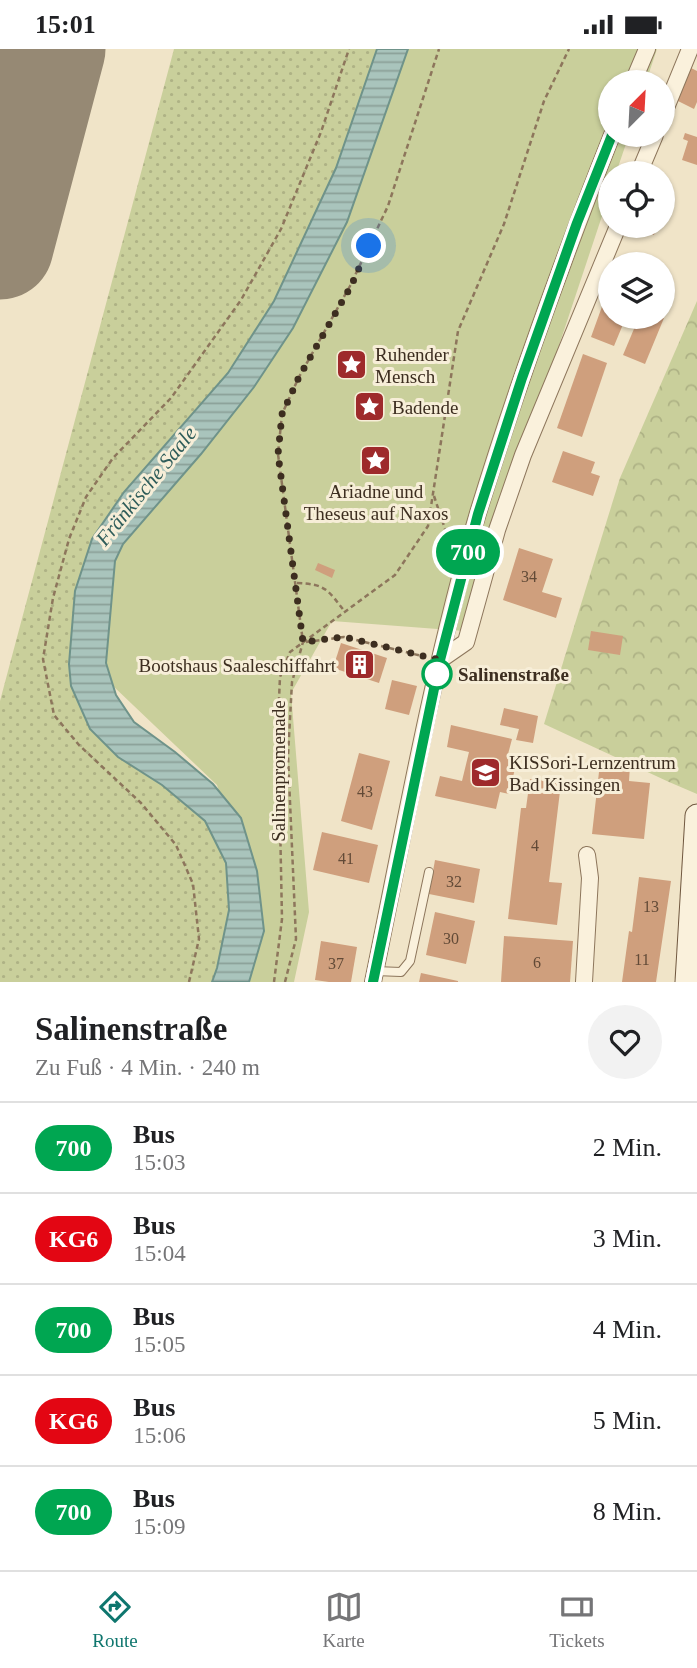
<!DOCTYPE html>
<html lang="de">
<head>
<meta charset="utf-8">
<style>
  :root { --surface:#fff; --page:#f2f2f2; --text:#202124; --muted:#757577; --line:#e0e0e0; --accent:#0f766e }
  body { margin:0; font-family:Georgia,serif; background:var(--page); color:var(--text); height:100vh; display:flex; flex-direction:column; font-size:26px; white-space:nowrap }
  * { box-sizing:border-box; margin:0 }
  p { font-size:23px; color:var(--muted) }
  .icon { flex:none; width:38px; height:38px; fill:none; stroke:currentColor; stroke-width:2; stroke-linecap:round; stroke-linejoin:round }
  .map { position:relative; height:933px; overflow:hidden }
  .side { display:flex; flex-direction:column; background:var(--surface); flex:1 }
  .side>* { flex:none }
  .badge { padding:0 14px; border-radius:23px; font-size:24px; line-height:46px }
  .needle { width:46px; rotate:24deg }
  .buttons { position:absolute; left:598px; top:21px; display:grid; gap:14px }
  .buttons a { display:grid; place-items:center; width:77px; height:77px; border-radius:50%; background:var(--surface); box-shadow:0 2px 5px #0004; font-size:35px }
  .you { position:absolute; width:35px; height:35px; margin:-18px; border:5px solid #fff; border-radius:50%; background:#1a73e8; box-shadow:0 0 0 10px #1a73e833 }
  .map>.badge { position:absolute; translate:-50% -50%; box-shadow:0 0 0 4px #fff }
  .round { display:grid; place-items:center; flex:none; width:74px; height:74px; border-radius:37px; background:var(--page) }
  .headline { display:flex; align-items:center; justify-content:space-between; height:119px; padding:0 35px }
  h1 { font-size:33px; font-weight:700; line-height:52px }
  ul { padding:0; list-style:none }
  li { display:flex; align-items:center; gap:21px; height:91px; padding:0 35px; border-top:2px solid var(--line) }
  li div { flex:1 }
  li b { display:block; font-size:26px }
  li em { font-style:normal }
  li .badge { min-width:77px; font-weight:700; text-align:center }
  .status { display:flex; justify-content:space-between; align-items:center; height:49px; padding:0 35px; background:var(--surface); direction:ltr }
  .status svg { height:19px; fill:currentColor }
  .tab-bar { display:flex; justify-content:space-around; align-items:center; height:98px; border-top:2px solid var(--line); background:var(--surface); font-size:19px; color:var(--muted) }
  .tab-bar a { display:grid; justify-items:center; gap:4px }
  .tab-bar .on { color:var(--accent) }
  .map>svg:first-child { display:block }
</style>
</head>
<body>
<div class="status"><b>15:01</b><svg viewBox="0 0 49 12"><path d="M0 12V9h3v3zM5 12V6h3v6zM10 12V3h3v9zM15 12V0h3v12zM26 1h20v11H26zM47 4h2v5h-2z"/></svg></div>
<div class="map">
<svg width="697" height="933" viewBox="0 0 697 933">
  <defs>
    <pattern id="grass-dots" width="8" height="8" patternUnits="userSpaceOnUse" patternTransform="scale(1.75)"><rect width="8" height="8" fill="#c9cf9b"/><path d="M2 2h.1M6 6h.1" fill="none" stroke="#aeb285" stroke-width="1.8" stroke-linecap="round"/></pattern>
    <pattern id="forest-crowns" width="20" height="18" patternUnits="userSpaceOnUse" patternTransform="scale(1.75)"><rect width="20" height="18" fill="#c9cf9b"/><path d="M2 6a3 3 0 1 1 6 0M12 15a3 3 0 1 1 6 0" fill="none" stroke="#aeb285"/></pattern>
    <pattern id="water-rules" width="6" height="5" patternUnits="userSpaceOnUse" patternTransform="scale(1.75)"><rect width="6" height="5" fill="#a9c4bc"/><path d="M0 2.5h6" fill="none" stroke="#8ba098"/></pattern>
  </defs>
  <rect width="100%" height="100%" fill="#f0e4c8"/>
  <path fill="url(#grass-dots)" d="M174 0H377L336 119 274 252 228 324 124 443 92 490 118 708 162 736 205 772 226 814 229 861 217 920 212 933H0V652Z"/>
  <path fill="url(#forest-crowns)" d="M697 252V745L669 733 544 675 620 429Z"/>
  <path fill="#c9cf9b" d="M402 0H657L646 33H611V86H629L616 124H611V140L464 582 332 572 291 644 309 863 294 933H228L253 854 217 736 91 616 106 514 290 265Z"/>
  <path fill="url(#water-rules)" stroke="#6f938a" stroke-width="2" d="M377 0H408L347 173 293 279 254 338 201 405 123 495 115 512 106 614 116 646 134 673 175 703 213 735 241 769 257 822 264 882 249 933H212L217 919 229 861 226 814 205 772 162 736 118 708 90 680 71 637 69 615 75 542 92 490 124 443 228 324 274 252 336 119Z"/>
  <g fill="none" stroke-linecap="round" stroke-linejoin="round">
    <path stroke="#968974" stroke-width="107" d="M0 197 52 0"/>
  </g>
  <g fill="#cf9f7d">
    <path d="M689 18 697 22V53L694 60 674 50Z"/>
    <path d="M685 84 697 88V116L682 111 688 92 683 90Z"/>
    <path d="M632 177H657L654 186Z"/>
    <path d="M604 252 611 255V268H626L614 297 591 288Z"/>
    <path d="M639 268 664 269 645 315 623 306Z"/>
    <path d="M583 305 607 314 582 388 557 379Z"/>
    <path d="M563 402 595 413 591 424 600 427 593 447 552 433Z"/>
    <path d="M519 499 553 510 542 543 562 549 556 569 503 551Z"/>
    <path d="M318 514 335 521 332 529 315 521Z"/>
    <path d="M591 582 623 587 620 606 588 601Z"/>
    <path d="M341 594 387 609 379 634 333 619Z"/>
    <path d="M392 631 417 637 409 666 385 660Z"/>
    <path d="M504 659 538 667 533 694 516 691 519 680 500 676Z"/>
    <path d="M451 676 512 690 507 709 517 711 509 745 500 743 496 760 435 747 440 727 462 732 469 703 447 698Z"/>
    <path d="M359 704 390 712 372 781 341 772Z"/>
    <path d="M600 714 630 717 629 732 650 734 644 790 592 785Z"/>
    <path d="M530 730 561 734 549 833 562 834 557 876 508 870 521 759H526Z"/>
    <path d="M322 783 378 796 369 834 313 821Z"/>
    <path d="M435 811 480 820 474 854 429 845Z"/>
    <path d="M639 828 671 832 656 933H622L629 882 632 883Z"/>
    <path d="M435 863 475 872 466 915 426 906Z"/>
    <path d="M504 887 573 892 570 933H501Z"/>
    <path d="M321 892 357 898 351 933H329L315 931Z"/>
    <path d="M421 924 458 932V933H419Z"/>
  </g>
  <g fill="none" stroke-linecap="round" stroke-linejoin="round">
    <defs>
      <path id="lane" d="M375 922 401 923 410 912 429 823"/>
      <g id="street">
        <path d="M633 33 647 0"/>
        <path d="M663 66 690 0"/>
        <path d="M639 124 655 86"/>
        <path d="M440 611 466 593 497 481 523 406 618 177"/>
        <path d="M373 933C405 777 433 617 478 464 517 336 563 210 612 86"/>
        <path d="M584 933 590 829 587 806"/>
      </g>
      <path id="secondary" d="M687 933 697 767"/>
    </defs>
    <use href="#lane" stroke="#8d765c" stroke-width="10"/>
    <use href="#street" stroke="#8d765c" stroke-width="18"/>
    <use href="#secondary" stroke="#6f573f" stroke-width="25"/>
    <g stroke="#8d765c" stroke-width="2.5" stroke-dasharray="5 3.5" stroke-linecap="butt">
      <path d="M434 447 452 501"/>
      <path d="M297 534C326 535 328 541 345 563"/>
      <path d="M306 593 344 588 426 608"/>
      <path d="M189 933 199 890 193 835 176 796 141 754 79 696 54 666 43 610 53 549 69 490 86 448 113 409 171 349 241 251 281 180 321 83 349 0"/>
      <path d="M274 933 282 870 278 672 280 628 290 603 395 526 428 477 458 282 504 175 544 52 569 0"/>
      <path d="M285 933 296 890 288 707 292 633 303 593 278 405 282 365 299 328 350 237 388 157 439 0"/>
    </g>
    <use href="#lane" stroke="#faf1dc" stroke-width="8"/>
    <use href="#street" stroke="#faf1dc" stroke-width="16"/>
    <use href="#secondary" stroke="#faf1dc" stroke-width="23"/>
  </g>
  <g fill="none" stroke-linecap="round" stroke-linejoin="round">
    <defs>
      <path id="line" d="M373 933 440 611 478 465 522 329 577 174 612 86"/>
    </defs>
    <use href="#line" stroke="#fff" stroke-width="16"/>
    <use href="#line" stroke="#00a651" stroke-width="10"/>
    <path stroke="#3d2e20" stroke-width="7" stroke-dasharray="0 12.6" d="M369 197 351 237 299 328 282 365 278 405 303 593 344 588 440 611 437 625"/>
  </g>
  <defs>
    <symbol id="sight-square" viewBox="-11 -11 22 22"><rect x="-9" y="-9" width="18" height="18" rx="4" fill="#9e2a2b" stroke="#f7eed8"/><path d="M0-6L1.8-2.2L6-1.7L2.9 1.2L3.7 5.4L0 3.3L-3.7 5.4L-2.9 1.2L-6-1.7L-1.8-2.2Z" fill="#fff"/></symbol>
    <symbol id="building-square" viewBox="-11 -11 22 22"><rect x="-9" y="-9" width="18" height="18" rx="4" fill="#9e2a2b" stroke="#f7eed8"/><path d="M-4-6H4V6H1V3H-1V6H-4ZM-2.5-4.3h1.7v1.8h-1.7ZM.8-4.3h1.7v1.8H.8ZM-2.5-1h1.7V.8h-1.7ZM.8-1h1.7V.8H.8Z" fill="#fff"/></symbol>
    <symbol id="school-square" viewBox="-11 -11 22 22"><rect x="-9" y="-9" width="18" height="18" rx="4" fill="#9e2a2b" stroke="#f7eed8"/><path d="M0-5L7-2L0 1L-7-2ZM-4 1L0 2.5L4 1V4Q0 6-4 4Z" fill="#fff"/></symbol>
  </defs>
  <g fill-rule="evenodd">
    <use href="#sight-square" x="334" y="298" width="35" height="35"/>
    <use href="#sight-square" x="352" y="340" width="35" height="35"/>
    <use href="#sight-square" x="358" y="394" width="35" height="35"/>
    <use href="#building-square" x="342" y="598" width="35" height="35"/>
    <use href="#school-square" x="468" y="706" width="35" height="35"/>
  </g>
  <circle fill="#fff" stroke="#00a651" stroke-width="3.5" cx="437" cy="625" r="14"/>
  <g text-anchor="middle" stroke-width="6" stroke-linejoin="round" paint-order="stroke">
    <g font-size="16" fill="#624a37">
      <text x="529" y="533">34</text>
      <text x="365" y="748">43</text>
      <text x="535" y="802">4</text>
      <text x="346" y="815">41</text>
      <text x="454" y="838">32</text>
      <text x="651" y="863">13</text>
      <text x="451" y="895">30</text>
      <text x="642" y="916">11</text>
      <text x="537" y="919">6</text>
      <text x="336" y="920">37</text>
    </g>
    <g font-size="19" fill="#3d2e20" stroke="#f7eed8" text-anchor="start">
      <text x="375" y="312">Ruhender<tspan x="375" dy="22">Mensch</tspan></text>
      <text x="392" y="365">Badende</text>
      <text x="376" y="449" text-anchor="middle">Ariadne und<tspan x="376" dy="22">Theseus auf Naxos</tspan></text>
      <text x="336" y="623" text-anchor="end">Bootshaus Saaleschiffahrt</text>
      <text x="509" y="720">KISSori-Lernzentrum<tspan x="509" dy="22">Bad Kissingen</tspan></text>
    </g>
    <g font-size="19" font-weight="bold" fill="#3d2e20" stroke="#f7eed8" text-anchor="start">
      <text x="458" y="632">Salinenstraße</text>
    </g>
    <g font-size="19" fill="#3d2e20" stroke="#f7eed8">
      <text transform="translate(278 722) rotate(-90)" y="7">Salinenpromenade</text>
    </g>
    <g font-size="21" font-style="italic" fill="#2f5d5a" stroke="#f7eed8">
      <text transform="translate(146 437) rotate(-51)" y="7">Fränkische Saale</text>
    </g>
  </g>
</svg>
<div class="buttons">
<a><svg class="needle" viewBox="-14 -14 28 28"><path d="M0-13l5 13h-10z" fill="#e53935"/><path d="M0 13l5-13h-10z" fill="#757577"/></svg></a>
<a><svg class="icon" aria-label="locate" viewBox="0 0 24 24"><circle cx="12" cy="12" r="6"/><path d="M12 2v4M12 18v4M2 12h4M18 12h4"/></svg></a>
<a><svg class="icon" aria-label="layers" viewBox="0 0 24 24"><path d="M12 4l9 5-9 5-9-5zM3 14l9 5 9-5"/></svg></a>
</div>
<div class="you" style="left:369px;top:197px"></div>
<b class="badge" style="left:468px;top:503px;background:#00a651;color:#fff">700</b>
</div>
<section class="side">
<div class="headline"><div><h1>Salinenstraße</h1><p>Zu Fuß · 4 Min. · 240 m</p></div><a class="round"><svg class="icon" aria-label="heart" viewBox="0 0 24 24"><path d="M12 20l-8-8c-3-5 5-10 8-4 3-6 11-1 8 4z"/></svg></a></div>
<ul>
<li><span class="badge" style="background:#00a651;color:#fff">700</span><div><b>Bus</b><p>15:03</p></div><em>2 Min.</em></li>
<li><span class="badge" style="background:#e30613;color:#fff">KG6</span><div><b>Bus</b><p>15:04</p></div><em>3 Min.</em></li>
<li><span class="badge" style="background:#00a651;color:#fff">700</span><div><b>Bus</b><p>15:05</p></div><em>4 Min.</em></li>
<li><span class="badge" style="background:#e30613;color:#fff">KG6</span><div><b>Bus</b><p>15:06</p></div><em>5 Min.</em></li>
<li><span class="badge" style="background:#00a651;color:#fff">700</span><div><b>Bus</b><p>15:09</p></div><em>8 Min.</em></li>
</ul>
</section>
<nav class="tab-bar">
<a class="on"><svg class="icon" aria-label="directions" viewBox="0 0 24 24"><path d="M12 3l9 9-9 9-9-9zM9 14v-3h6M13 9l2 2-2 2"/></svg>Route</a>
<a><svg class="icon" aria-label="map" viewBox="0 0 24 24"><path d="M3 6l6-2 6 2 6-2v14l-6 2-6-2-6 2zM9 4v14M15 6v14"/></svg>Karte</a>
<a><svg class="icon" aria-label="tickets" viewBox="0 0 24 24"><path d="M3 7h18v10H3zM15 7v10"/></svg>Tickets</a>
</nav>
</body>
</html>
